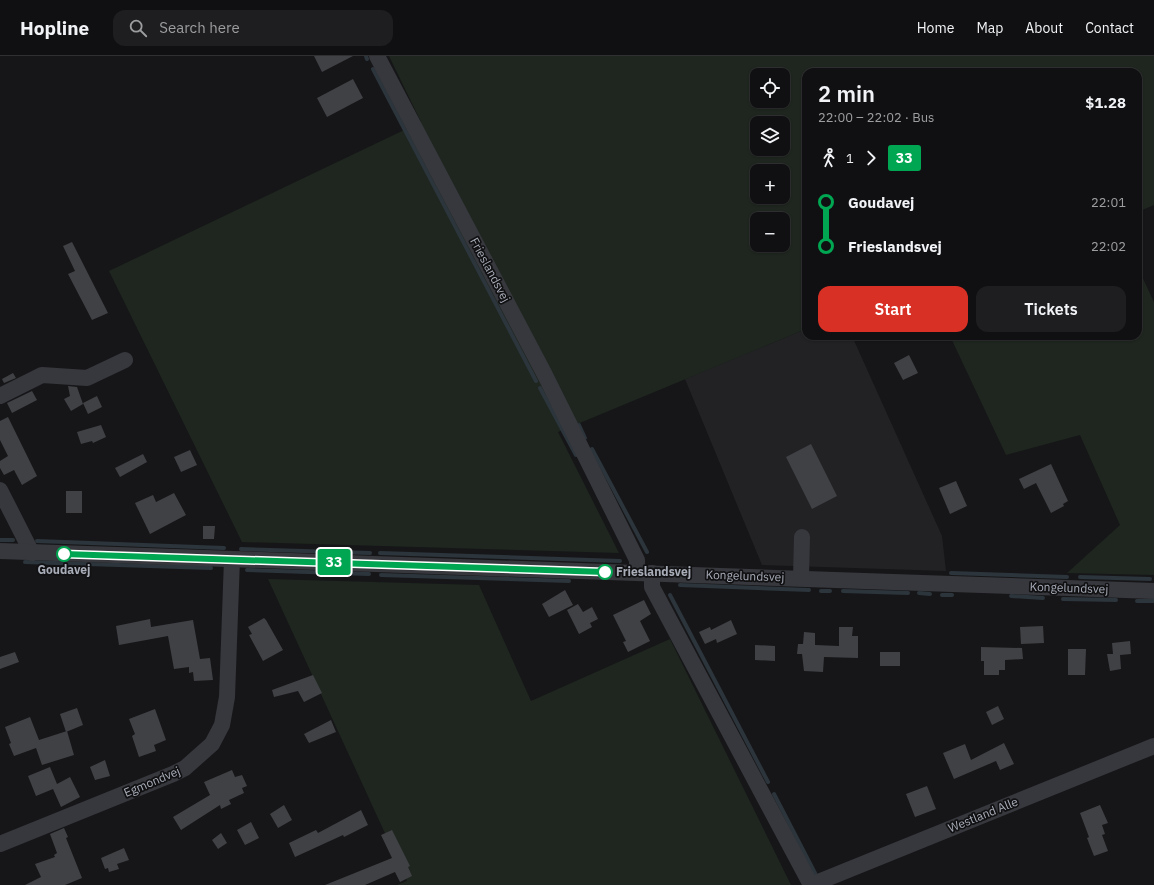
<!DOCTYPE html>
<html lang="en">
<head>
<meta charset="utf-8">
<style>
  :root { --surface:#101012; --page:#1e1e20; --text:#f1f3f6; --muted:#9c9d9f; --line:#303032; --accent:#d93025 }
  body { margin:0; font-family:"IBM Plex Sans",sans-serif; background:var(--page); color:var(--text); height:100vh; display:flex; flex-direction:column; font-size:15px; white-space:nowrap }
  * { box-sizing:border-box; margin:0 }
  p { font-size:13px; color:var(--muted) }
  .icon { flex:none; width:22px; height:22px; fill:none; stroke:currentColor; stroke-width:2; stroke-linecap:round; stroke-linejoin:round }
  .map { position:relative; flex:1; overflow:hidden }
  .panel { position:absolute; left:802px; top:12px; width:340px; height:272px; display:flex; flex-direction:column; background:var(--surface); border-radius:12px; box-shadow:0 1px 3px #0004,0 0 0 1px var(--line) }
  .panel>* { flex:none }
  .badge { padding:0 8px; border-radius:3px; font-size:14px; line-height:26px }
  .controls { position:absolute; left:750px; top:12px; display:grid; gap:8px }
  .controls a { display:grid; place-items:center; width:40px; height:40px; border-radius:8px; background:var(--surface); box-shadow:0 1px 3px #0004,0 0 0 1px var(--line); font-size:20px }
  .map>.badge { position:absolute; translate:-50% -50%; box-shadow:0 0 0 2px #fff }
  .legs { display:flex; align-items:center; gap:6px; height:44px; padding:0 16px; font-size:13px }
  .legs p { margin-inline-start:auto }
  .overview { display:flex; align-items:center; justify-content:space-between; height:68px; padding:0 16px }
  h1 { font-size:22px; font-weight:600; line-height:30px }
  .primary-button { display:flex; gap:8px; margin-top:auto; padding:8px 16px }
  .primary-button a { flex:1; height:46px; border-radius:12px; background:var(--accent); color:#fff; font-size:16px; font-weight:600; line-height:46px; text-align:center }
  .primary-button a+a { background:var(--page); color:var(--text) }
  ul { padding:0 16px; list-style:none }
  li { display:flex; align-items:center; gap:14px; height:44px; font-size:15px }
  li i { display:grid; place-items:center; width:6px; height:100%; margin:0 5px; background:currentColor }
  li i::after { content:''; width:10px; height:10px; margin:-5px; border:3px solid; border-radius:50%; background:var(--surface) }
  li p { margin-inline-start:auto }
  li:first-child i { background:linear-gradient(#0000 50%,currentColor 0) }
  li:last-child i { background:linear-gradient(currentColor 50%,#0000 0) }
  header { display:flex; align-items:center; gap:24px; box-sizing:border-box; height:56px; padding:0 20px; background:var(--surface); border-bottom:1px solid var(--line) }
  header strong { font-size:19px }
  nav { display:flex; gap:22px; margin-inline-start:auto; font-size:14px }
  .search { width:280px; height:36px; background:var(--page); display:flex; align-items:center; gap:10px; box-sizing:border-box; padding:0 14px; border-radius:12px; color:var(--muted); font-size:15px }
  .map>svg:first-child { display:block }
</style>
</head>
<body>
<header>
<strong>Hopline</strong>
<div class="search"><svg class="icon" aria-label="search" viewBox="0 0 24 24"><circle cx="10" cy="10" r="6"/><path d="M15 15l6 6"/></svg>Search here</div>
<nav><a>Home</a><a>Map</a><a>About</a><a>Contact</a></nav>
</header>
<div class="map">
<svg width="1154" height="829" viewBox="0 0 1154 829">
  <rect width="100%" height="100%" fill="#161618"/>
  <path fill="#222225" d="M806 273V280H852L942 480 946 515 762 509 685 323Z"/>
  <g fill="#1e261f" fill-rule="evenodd">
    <path d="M389 0H1154V149L1138 156V16H806V273L558 376 619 497 242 486 109 215 421 66ZM757 19H783V45H757ZM757 67H783V93H757ZM757 115H783V141H757ZM757 163H783V189H757Z"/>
    <path d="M1138 212 1154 246V519L1067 517 1120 469 1080 379 1006 399 950 280H1138Z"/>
    <path d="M268 523 479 529 531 645 670 583 791 829H397L407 825Z"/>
  </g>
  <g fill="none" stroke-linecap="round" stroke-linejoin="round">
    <g stroke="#2c353c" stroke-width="4">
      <path d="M366 0 367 3"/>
      <path d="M373 13 536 325"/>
      <path d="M540 332 576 399"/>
      <path d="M579 369 585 382"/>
      <path d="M592 393 647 496"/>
      <path d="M0 484H13"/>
      <path d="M37 485 224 492"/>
      <path d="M241 493 370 497"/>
      <path d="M380 497 620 505"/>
      <path d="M25 506 211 512"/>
      <path d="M247 514 369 518"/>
      <path d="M951 517 1067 521"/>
      <path d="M381 519 569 525"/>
      <path d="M1080 521 1150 523"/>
      <path d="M680 529 809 534"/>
      <path d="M821 535H830"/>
      <path d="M843 535 908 537"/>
      <path d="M919 537 930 538"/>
      <path d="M670 539 768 726"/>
      <path d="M942 539H952"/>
      <path d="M1011 540 1043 542"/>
      <path d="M1063 543 1116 544"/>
      <path d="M1137 545H1154"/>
      <path d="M774 738 818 823"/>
    </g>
  </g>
  <g fill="#404145">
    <path d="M314 0H353L322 16Z"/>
    <path d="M353 23 363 42 327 61 317 42Z"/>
    <path d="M72 186 108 257 92 264 68 218 75 215 63 190Z"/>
    <path d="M909 299 918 317 903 324 894 307Z"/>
    <path d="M13 317 16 322 4 327 2 323Z"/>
    <path d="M68 330 77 331 83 348 71 355 64 343 70 340Z"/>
    <path d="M32 335 37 344 12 357 7 347Z"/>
    <path d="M97 340 102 351 88 358 83 347Z"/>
    <path d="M8 361 37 420 22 429 14 414 4 419 0 412V405L8 400 0 384V365Z"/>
    <path d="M101 369 106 381 93 387 92 385 81 388 77 376Z"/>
    <path d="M811 388 837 440 812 453 786 401Z"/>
    <path d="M190 394 197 409 181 416 174 401Z"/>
    <path d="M143 398 147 406 120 421 115 412Z"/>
    <path d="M1051 408 1068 445 1063 448 1064 450 1051 457 1036 427 1024 433 1019 423Z"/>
    <path d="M956 425 967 450 950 458 939 432Z"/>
    <rect x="66" y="435" width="16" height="22"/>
    <path d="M174 437 186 459 150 478 135 447 153 439 156 446Z"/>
    <path d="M203 470H215L214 483H203Z"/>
    <path d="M565 534 573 549 549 561 542 548Z"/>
    <path d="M644 544 651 558 640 565 650 585 628 596 623 586 626 585 613 559Z"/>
    <path d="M578 548 583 556 592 551 598 563 590 567 592 571 579 578 567 554Z"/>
    <path d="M264 562 266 564 283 594 263 605 249 579 252 578 248 571Z"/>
    <path d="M150 563 151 571 193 564 200 603 210 602 213 624 194 625 193 616 189 617V611L174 613 168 580 119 589 116 570Z"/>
    <path d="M731 564 737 578 717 587 716 583 705 588 699 576 710 571 711 574Z"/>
    <path d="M1043 570 1044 587 1021 588 1020 571Z"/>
    <path d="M839 571H853L852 580H858V602L824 601 823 616 804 615 802 598H797L798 588H803L804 576 815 577V589L839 590Z"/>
    <path d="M1130 585 1131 598 1120 599 1121 613 1110 615 1107 598H1113L1112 587Z"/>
    <path d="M755 589 775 590V605L755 604Z"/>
    <path d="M981 591 1022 592 1023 603 1005 604V614H999V619H984V605H981Z"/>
    <path d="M1068 593H1086L1085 619H1068Z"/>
    <path d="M15 596 19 606 0 613V601Z"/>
    <rect x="880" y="596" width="20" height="14"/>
    <path d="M313 619 322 637 304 646 298 635 274 641 272 634Z"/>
    <path d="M998 650 1004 663 992 669 986 656Z"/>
    <path d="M77 652 83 669 66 676 60 658Z"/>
    <path d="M155 653 166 684 154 689 156 695 139 701 132 680 135 678 129 663Z"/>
    <path d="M30 661 39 684 67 675 74 699 42 709 36 692 14 700 9 688 11 687 5 671Z"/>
    <path d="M331 664 336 676 309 687 304 678Z"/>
    <path d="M1004 687 1014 708 1000 714 996 705 954 723 943 697 965 688 971 704Z"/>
    <path d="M105 704 110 720 95 724 90 711Z"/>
    <path d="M50 711 57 728 70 721 80 741 61 751 53 733 36 740 28 720Z"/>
    <path d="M232 714 235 721 242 719 247 730 242 732 244 737 229 744 231 748 221 753 220 749 181 774 173 761 210 739 204 726Z"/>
    <path d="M927 730 936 753 915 761 906 738Z"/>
    <path d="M284 749 292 764 278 772 270 758Z"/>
    <path d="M1100 749 1108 767 1102 769 1105 778 1102 779 1108 795 1094 800 1087 782 1089 781 1080 757Z"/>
    <path d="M361 754 368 769 344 781 343 779 295 801 289 787 316 774 318 777Z"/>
    <path d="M251 766 259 782 245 789 237 774Z"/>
    <path d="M64 772 68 781 66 782 82 822 65 829H25L41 821 35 808 55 801 54 799 57 797 50 778Z"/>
    <path d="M392 774 410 810 408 811 412 820 400 826 395 816 365 829H325L392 802 381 779Z"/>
    <path d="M221 777 227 787 218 793 212 784Z"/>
    <path d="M124 792 129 804 117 808 119 813 109 816 108 812 105 813 101 802Z"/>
  </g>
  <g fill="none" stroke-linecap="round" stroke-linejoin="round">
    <g stroke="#37383d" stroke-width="16">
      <path d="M377 0 545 319 637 504V516"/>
      <path d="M0 340 42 319 87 322 125 304"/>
      <path d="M0 434 32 497"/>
      <path d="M0 495 1154 535"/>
      <path d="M652 517V531L811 829 1154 690"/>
      <path d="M801 522 802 481"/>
      <path d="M0 788 173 718 185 712 212 688 222 669 227 641 232 503"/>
    </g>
  </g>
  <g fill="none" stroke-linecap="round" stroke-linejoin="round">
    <defs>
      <path id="line-1" d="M64 498 605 516"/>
    </defs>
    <use href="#line-1" stroke="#fff" stroke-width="9"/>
    <use href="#line-1" stroke="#00a651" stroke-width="6"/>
  </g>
  <g fill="#fff" stroke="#00a651" stroke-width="2">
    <circle cx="64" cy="498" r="7"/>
    <circle cx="605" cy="516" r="7"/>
  </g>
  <g text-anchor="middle" stroke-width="3.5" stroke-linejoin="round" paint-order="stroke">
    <g font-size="12" fill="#a8adb8" stroke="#111113">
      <text transform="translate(490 214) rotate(62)" y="4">Frieslandsvej</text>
      <text transform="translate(745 520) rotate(2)" y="4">Kongelundsvej</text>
      <text transform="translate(1069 532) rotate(2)" y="4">Kongelundsvej</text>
      <text transform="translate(152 726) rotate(-23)" y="4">Egmondvej</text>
      <text transform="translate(983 759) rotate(-22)" y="4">Westland Alle</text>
    </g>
    <g font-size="12" font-weight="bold" fill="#a8adb8" stroke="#111113">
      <text x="64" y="518">Goudavej</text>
      <text x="616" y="520" text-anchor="start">Frieslandsvej</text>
    </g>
  </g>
</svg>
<div class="controls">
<a><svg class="icon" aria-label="locate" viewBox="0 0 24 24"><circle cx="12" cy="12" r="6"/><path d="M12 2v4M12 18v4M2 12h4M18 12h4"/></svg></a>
<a><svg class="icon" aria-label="layers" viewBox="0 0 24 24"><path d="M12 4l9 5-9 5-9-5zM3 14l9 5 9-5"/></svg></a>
<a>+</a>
<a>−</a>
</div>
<b class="badge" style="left:334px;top:506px;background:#00a651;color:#fff">33</b>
<section class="panel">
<div class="overview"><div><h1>2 min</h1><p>22:00 – 22:02 · Bus</p></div><b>$1.28</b></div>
<div class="legs"><svg class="icon" aria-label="walk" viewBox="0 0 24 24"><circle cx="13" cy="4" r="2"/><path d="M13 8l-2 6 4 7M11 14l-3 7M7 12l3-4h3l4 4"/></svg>1<svg class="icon" aria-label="forward" viewBox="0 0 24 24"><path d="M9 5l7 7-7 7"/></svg><b class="badge" style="background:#00a651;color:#fff">33</b></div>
<ul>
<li><i style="color:#00a651"></i><b>Goudavej</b><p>22:01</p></li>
<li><i style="color:#00a651"></i><b>Frieslandsvej</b><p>22:02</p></li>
</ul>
<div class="primary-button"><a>Start</a><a>Tickets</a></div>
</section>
</div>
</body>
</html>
